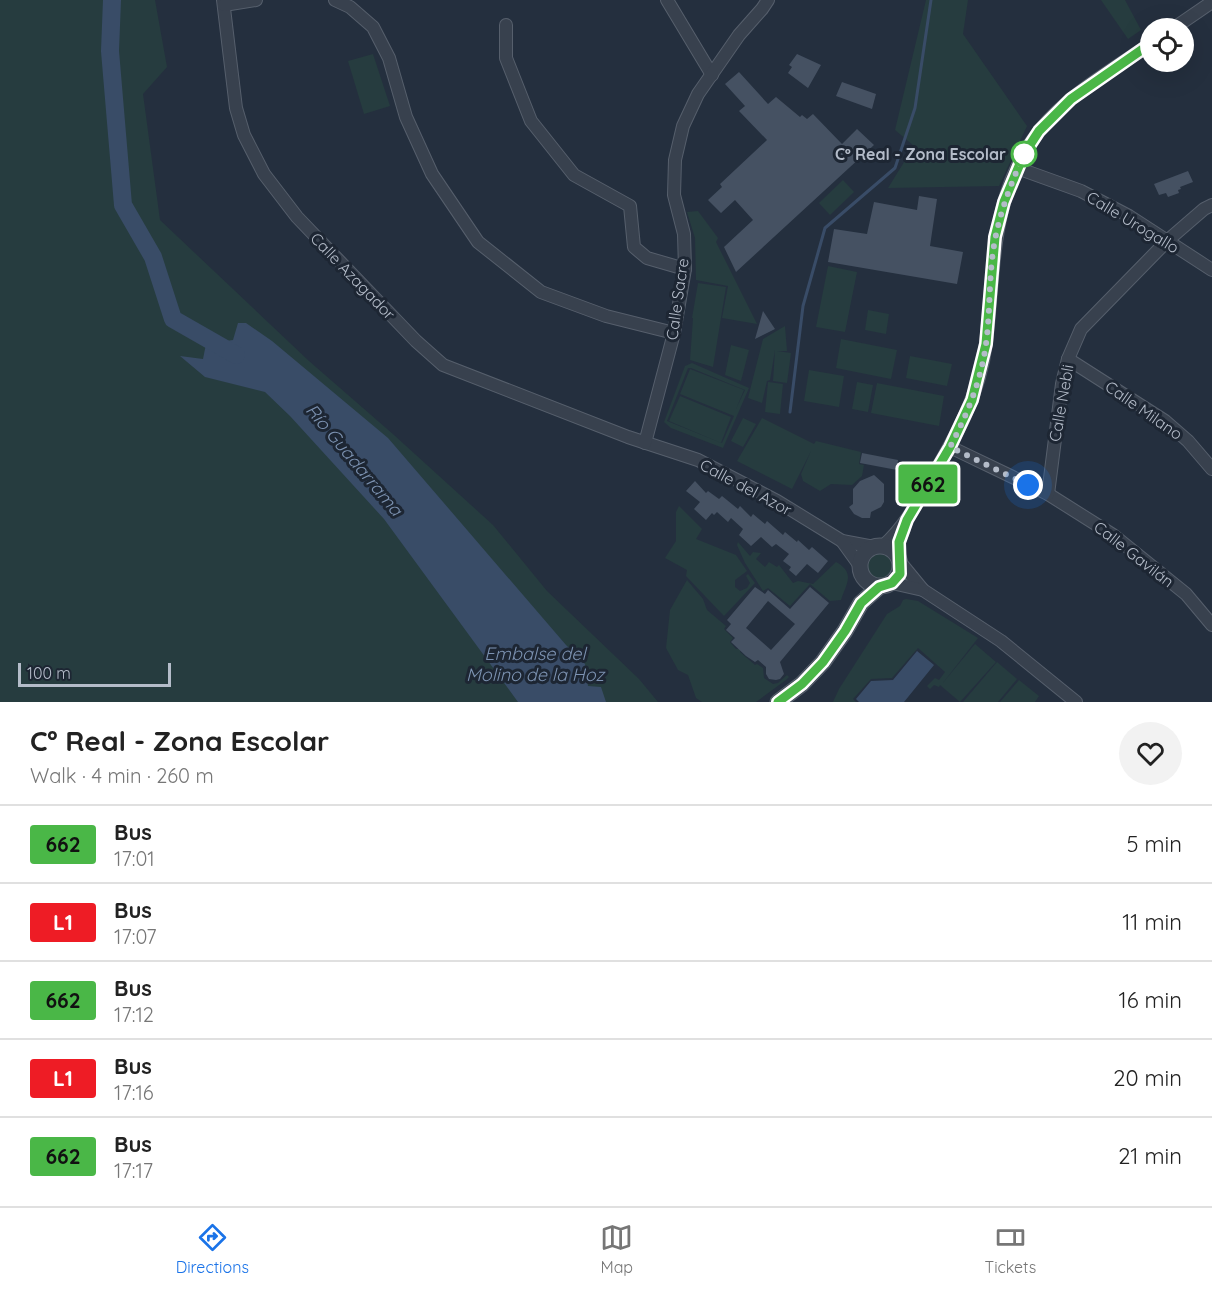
<!DOCTYPE html>
<html lang="en">
<head>
<meta charset="utf-8">
<style>
  :root { --surface:#fff; --page:#f2f2f2; --text:#222; --muted:#767676; --line:#e0e0e0; --accent:#1a73e8 }
  body { margin:0; font-family:Quicksand,sans-serif; background:var(--page); color:var(--text); height:100vh; display:flex; flex-direction:column; font-size:22px; white-space:nowrap }
  * { box-sizing:border-box; margin:0 }
  p { font-size:20px; color:var(--muted) }
  .icon { flex:none; width:33px; height:33px; fill:none; stroke:currentColor; stroke-width:2; stroke-linecap:round; stroke-linejoin:round }
  .map { position:relative; height:702px; overflow:hidden }
  .drawer { display:flex; flex-direction:column; background:var(--surface); flex:1 }
  .drawer>* { flex:none }
  .badge { padding:0 12px; border-radius:4px; font-size:21px; line-height:39px }
  .controls { position:absolute; left:1140px; top:18px; display:grid; gap:12px }
  .controls a { display:grid; place-items:center; width:54px; height:54px; border-radius:50%; background:var(--surface); box-shadow:0 6px 24px #0002; font-size:30px }
  .scale { position:absolute; left:18px; bottom:15px; width:153px; box-sizing:border-box; padding-left:6px; border:3px solid #b4bcc9; border-top:0; font-size:16px; line-height:21px; white-space:nowrap; color:#b4bcc9; -webkit-text-stroke:4px #1d2633; paint-order:stroke }
  .you { position:absolute; width:30px; height:30px; margin:-15px; border:4px solid #fff; border-radius:50%; background:#1a73e8; box-shadow:0 0 0 9px #1a73e833 }
  .map>.badge { position:absolute; translate:-50% -50%; box-shadow:0 0 0 3px #fff }
  .round { display:grid; place-items:center; flex:none; width:63px; height:63px; border-radius:32px; background:var(--page) }
  .head { display:flex; align-items:center; justify-content:space-between; height:102px; padding:0 30px }
  h1 { font-size:28px; font-weight:800; line-height:45px }
  ul { padding:0; list-style:none }
  li { display:flex; align-items:center; gap:18px; height:78px; padding:0 30px; border-top:2px solid var(--line) }
  li div { flex:1 }
  li b { display:block; font-size:22px }
  li em { font-style:normal }
  li .badge { min-width:66px; font-weight:700; text-align:center }
  .dock { display:flex; justify-content:space-around; align-items:center; height:84px; border-top:2px solid var(--line); background:var(--surface); font-size:16px; color:var(--muted) }
  .dock a { display:grid; justify-items:center; gap:3px }
  .dock .current { color:var(--accent) }
  .map>svg:first-child { display:block }
</style>
</head>
<body>
<div class="map">
<svg width="1212" height="702" viewBox="0 0 1212 702">
  <rect width="100%" height="100%" fill="#242f3e"/>
  <g fill="#263c3f" fill-rule="evenodd">
    <path d="M0 0H155L167 67 143 94 160 220 309 361 394 435 493 525 547 591 639 679 658 702H0Z"/>
    <path d="M926 0H968L963 34 1027 126 999 186 888 188 914 146 895 130Z"/>
    <path d="M1101 0H1125L1141 30 1128 39Z"/>
    <path d="M373 54 390 106 364 114 348 61Z"/>
    <path d="M843 180 854 192 830 215 819 203Z"/>
    <path d="M698 211 718 238 716 242 757 324 722 318 728 286 696 280 695 238 687 212Z"/>
    <path d="M828 266 857 272 845 332 816 327Z"/>
    <path d="M698 283 726 287 713 367 690 360 693 318H692Z"/>
    <path d="M868 310 889 314 886 334 865 330Z"/>
    <path d="M785 326 787 351H777L791 353 787 383 773 381 775 350 770 380 767 381 762 403 748 398 763 339Z"/>
    <path d="M841 339 897 350 891 379 836 368Z"/>
    <path d="M731 345 749 350 741 381 725 375Z"/>
    <path d="M910 356 952 364 947 386 906 378Z"/>
    <path d="M692 363 749 388 723 448 671 428 664 422 685 366ZM688 368H691L745 390 736 409 744 390 690 369 680 394 734 416 722 443 667 421Z"/>
    <path d="M809 370 844 376 839 407 804 401Z"/>
    <path d="M768 382 783 384 780 414 765 412Z"/>
    <path d="M857 382 873 385 868 412 852 409Z"/>
    <path d="M877 383 944 396 939 426 871 413Z"/>
    <path d="M680 396 731 417 721 443 669 421Z"/>
    <path d="M743 418 756 424 743 447 731 441Z"/>
    <path d="M762 418 814 444 816 441 861 452 859 464 864 465 862 476 852 485 831 484 820 491 803 481 801 474 811 451 792 489 737 461Z"/>
    <path d="M679 506 702 529 696 539 736 555 747 571 735 580V587L740 591 747 588 750 583 746 576 748 574 755 583 724 616 686 576 687 570 665 558 676 541V512Z"/>
    <path d="M738 542 750 556 753 552 761 553 756 559 765 567 769 562 777 567 779 565 793 583 798 581 813 584 836 562C856 573 846 584 841 600L830 601 810 584 790 606 768 588 763 591 745 563 737 545Z"/>
    <circle cx="881" cy="566" r="15"/>
    <path d="M687 580 703 599 707 610 726 626 724 629 733 638 730 642 736 649H741L740 652 755 665 757 664 763 668 764 678 773 684 778 683 787 675 789 677 786 680 756 702H702L696 698 688 675 678 670 666 648 670 610Z"/>
    <path d="M906 599 918 601 978 638 942 684 975 644 996 662 960 702 940 685 939 687 934 685 930 689 927 686 935 678 939 680 945 672 918 648 892 678 871 679 853 699 856 702H833L839 689 887 614 900 606 903 600Z"/>
    <path d="M997 662 1017 679 998 702H963Z"/>
    <path d="M1019 680 1039 696 1035 702H1000Z"/>
  </g>
  <g fill="#394c67">
    <path d="M238 323H246L272 341 388 438 566 645 585 664 588 686 601 687 606 702H518L384 519 290 416 265 392 205 377 180 356 203 359 206 344 233 340Z"/>
    <path d="M917 651 934 665 904 702H859L856 699 871 681 893 680Z"/>
  </g>
  <g fill="none" stroke-linecap="round" stroke-linejoin="round">
    <path stroke="#394c67" stroke-width="3" d="M790 412 803 306 825 228 895 168 915 108 931 0"/>
    <path stroke="#394c67" stroke-width="18" d="M112 0 110 51 123 205 153 257 173 319 236 355"/>
  </g>
  <g fill="#455162" fill-rule="evenodd">
    <path d="M797 54 821 65 808 88 788 73 792 67 789 65Z"/>
    <path d="M739 72 768 104 776 97 800 117 802 115 807 119 813 114 842 144 857 129 874 145 736 272 724 247 753 220 735 200 721 213 708 200 722 187 720 184 767 140 739 111 745 106 725 84Z"/>
    <path d="M842 82 876 94 872 109 836 96Z"/>
    <path d="M1188 171 1193 182 1180 187 1181 189 1178 190 1179 193 1168 197 1166 193 1159 195 1154 184Z"/>
    <path d="M919 196 937 199 930 246 963 252 957 284 828 262 834 229 867 234 874 202 917 210Z"/>
    <path d="M763 311 775 329 755 339Z"/>
    <path d="M862 453 898 460 897 470 860 463Z"/>
    <path d="M874 475 884 484V502L881 507 871 512 870 518H862L854 514 849 507 853 504V489L860 481Z"/>
    <path d="M695 481 706 493 708 491 719 499 722 496 738 509 740 506 751 517 753 514 765 524 767 521 783 535 785 532 797 542 798 540 809 550 812 547 828 561 818 573 807 564 796 576 789 570 791 567 783 561 789 554 776 544 772 547 761 537 751 546 739 535 743 529 731 518 728 522 717 512 714 515 712 513 706 520 694 509 700 502 686 491Z"/>
    <path d="M755 587 765 594 768 590 790 609 810 587 829 603 780 662 784 674 780 679 776 680 769 679 766 674V667L758 660 755 662 746 656 731 642 735 638 726 630 731 624 727 620ZM768 601 795 624 771 650 746 628Z"/>
  </g>
  <g fill="none" stroke-linecap="round" stroke-linejoin="round">
    <defs>
      <g id="minor">
        <path d="M223 0 236 108 244 135 264 174 297 217 416 341 443 365 628 437 698 460 777 501 842 541 874 547"/>
        <path d="M335 0 350 7 373 27 389 58 406 117 432 174 478 242 541 292 606 316 674 333"/>
        <path d="M667 0 712 75"/>
        <path d="M224 5 256 0"/>
        <path d="M506 25V58L531 121 574 175 630 206 634 247 647 258 685 269"/>
        <path d="M1174 28 1212 2"/>
        <path d="M1017 168 1081 191 1129 216 1212 270"/>
        <path d="M1068 359 1165 421 1188 441 1212 469"/>
        <path d="M645 443 674 333 685 269 684 234 674 195 675 160 683 126 698 94 739 35 762 9 768 0"/>
        <path d="M950 447 1048 494 1113 535 1186 594 1212 625"/>
        <path d="M1048 494 1062 384 1068 359 1081 329 1167 241 1204 209 1212 205"/>
        <path d="M842 541 860 566"/>
        <path d="M883 546C903 528 915 507 928 484 954 440 980 395 986 343 995 269 990 192 1040 130 1069 94 1113 70 1150 44"/>
        <path d="M899 557V542L904 529"/>
        <path d="M900 562 923 590 1001 641 1076 702"/>
        <path d="M892 583 923 590"/>
      </g>
      <g id="tertiary">
        <circle cx="880" cy="566" r="20"/>
        <path d="M778 702 802 684 823 662 845 631 861 603 879 587"/>
      </g>
    </defs>
    <use href="#minor" stroke="#565f6c" stroke-width="14"/>
    <use href="#tertiary" stroke="#565f6c" stroke-width="17"/>
    <use href="#minor" stroke="#38414e" stroke-width="12"/>
    <use href="#tertiary" stroke="#38414e" stroke-width="15"/>
  </g>
  <g fill="none" stroke-linecap="round" stroke-linejoin="round">
    <defs>
      <path id="line" d="M778 702 802 684 823 662 845 631 861 603 879 587 892 583 900 574 899 542 907 520 950 447 972 400 986 344 995 237 1004 202 1024 154 1039 131 1071 99 1150 44"/>
    </defs>
    <use href="#line" stroke="#fff" stroke-width="14"/>
    <use href="#line" stroke="#4ab747" stroke-width="9"/>
    <path stroke="#b4bcc9" stroke-width="6" stroke-dasharray="0 10.8" d="M1024 154C1013 179 1002 206 996 235 988 271 991 308 986 344 981 381 967 415 950 447L1028 485"/>
  </g>
  <circle fill="#fff" stroke="#4ab747" stroke-width="3" cx="1024" cy="154" r="12"/>
  <g text-anchor="middle" stroke-width="6" stroke-linejoin="round" paint-order="stroke">
    <g font-size="16" font-weight="bold" fill="#b4bcc9" stroke="#1d2633" text-anchor="end">
      <text x="1006" y="160">Cº Real - Zona Escolar</text>
    </g>
    <g font-size="16" fill="#b4bcc9" stroke="#1d2633">
      <text transform="translate(1133 222) rotate(31)" y="6">Calle Urogallo</text>
      <text transform="translate(353 276) rotate(46)" y="6">Calle Azagador</text>
      <text transform="translate(677 299) rotate(-82)" y="6">Calle Sacre</text>
      <text transform="translate(1061 403) rotate(-80)" y="6">Calle Nebli</text>
      <text transform="translate(1144 410) rotate(35)" y="6">Calle Milano</text>
      <text transform="translate(746 487) rotate(28)" y="6">Calle del Azor</text>
      <text transform="translate(1134 554) rotate(38)" y="6">Calle Gavilán</text>
    </g>
    <g font-size="18" font-style="italic" fill="#7c92b1" stroke="#1d2633">
      <text transform="translate(354 460) rotate(50)" y="6">Río Guadarrama</text>
      <text x="535" y="660">Embalse del<tspan x="535" dy="21">Molino de la Hoz</tspan></text>
    </g>
  </g>
</svg>
<div class="controls">
<a><svg class="icon" aria-label="locate" viewBox="0 0 24 24"><circle cx="12" cy="12" r="6"/><path d="M12 2v4M12 18v4M2 12h4M18 12h4"/></svg></a>
</div>
<div class="scale">100 m</div>
<div class="you" style="left:1028px;top:485px"></div>
<b class="badge" style="left:928px;top:484px;background:#4ab747;color:#111">662</b>
</div>
<section class="drawer">
<div class="head"><div><h1>Cº Real - Zona Escolar</h1><p>Walk · 4 min · 260 m</p></div><a class="round"><svg class="icon" aria-label="heart" viewBox="0 0 24 24"><path d="M12 20l-8-8c-3-5 5-10 8-4 3-6 11-1 8 4z"/></svg></a></div>
<ul>
<li><span class="badge" style="background:#4ab747;color:#111">662</span><div><b>Bus</b><p>17:01</p></div><em>5 min</em></li>
<li><span class="badge" style="background:#ee1c25;color:#fff">L1</span><div><b>Bus</b><p>17:07</p></div><em>11 min</em></li>
<li><span class="badge" style="background:#4ab747;color:#111">662</span><div><b>Bus</b><p>17:12</p></div><em>16 min</em></li>
<li><span class="badge" style="background:#ee1c25;color:#fff">L1</span><div><b>Bus</b><p>17:16</p></div><em>20 min</em></li>
<li><span class="badge" style="background:#4ab747;color:#111">662</span><div><b>Bus</b><p>17:17</p></div><em>21 min</em></li>
</ul>
</section>
<nav class="dock">
<a class="current"><svg class="icon" aria-label="directions" viewBox="0 0 24 24"><path d="M12 3l9 9-9 9-9-9zM9 14v-3h6M13 9l2 2-2 2"/></svg>Directions</a>
<a><svg class="icon" aria-label="map" viewBox="0 0 24 24"><path d="M3 6l6-2 6 2 6-2v14l-6 2-6-2-6 2zM9 4v14M15 6v14"/></svg>Map</a>
<a><svg class="icon" aria-label="tickets" viewBox="0 0 24 24"><path d="M3 7h18v10H3zM15 7v10"/></svg>Tickets</a>
</nav>
</body>
</html>
